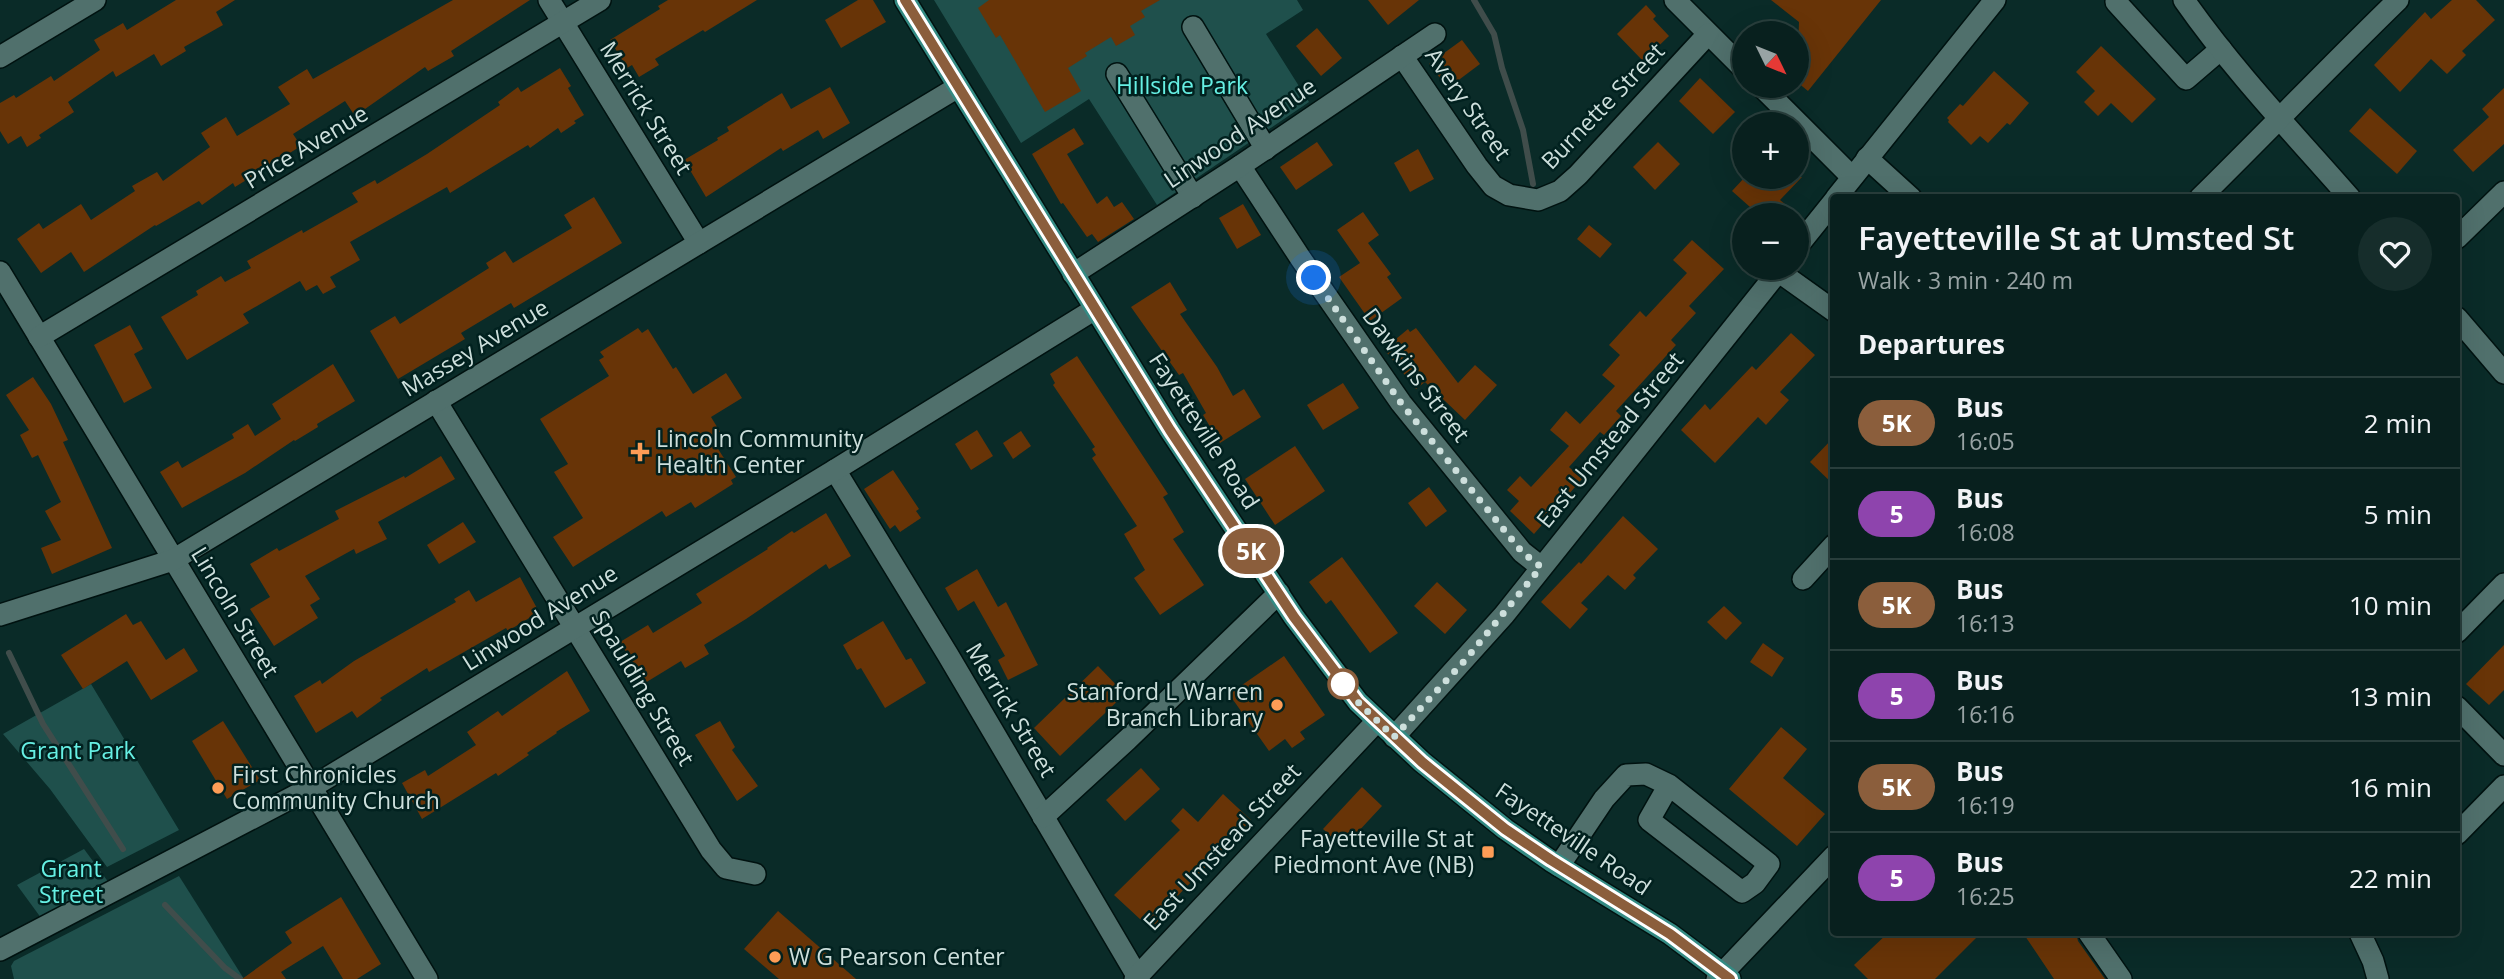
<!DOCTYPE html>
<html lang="en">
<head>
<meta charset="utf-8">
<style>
  :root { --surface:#08201e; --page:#162d2b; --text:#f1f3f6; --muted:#98a3a4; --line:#293e3c }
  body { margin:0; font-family:"Open Sans",sans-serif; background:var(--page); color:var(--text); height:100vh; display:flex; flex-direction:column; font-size:26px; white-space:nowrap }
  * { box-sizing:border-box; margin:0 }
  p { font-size:23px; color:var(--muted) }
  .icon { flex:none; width:38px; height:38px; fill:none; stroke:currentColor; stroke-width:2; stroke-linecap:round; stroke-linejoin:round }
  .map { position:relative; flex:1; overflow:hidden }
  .details { position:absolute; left:1830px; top:194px; width:630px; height:742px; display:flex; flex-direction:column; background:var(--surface); border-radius:7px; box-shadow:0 7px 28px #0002,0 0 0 2px var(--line) }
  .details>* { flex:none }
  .badge { padding:0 14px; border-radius:23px; font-size:24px; line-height:46px }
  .needle { width:46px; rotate:133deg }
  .buttons { position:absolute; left:1732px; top:21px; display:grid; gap:14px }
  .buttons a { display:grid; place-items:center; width:77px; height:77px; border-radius:50%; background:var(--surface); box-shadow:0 7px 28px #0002,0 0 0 2px var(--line); font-size:35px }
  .you { position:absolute; width:35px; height:35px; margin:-18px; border:5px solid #fff; border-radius:50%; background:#1a73e8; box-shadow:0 0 0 10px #1a73e833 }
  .map>.badge { position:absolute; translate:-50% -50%; box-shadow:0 0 0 4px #fff }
  h2 { padding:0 28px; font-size:26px; line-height:63px }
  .round { display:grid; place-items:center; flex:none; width:74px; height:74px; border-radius:37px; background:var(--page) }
  .headline { display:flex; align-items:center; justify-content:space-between; height:119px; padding:0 28px }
  h1 { font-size:33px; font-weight:600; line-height:52px }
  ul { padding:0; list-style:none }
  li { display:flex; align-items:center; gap:21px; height:91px; padding:0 28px; border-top:2px solid var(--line) }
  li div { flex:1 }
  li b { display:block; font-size:26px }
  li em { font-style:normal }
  li .badge { min-width:77px; font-weight:700; text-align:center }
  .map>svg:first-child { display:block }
</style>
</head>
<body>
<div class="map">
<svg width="2504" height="979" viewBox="0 0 2504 979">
  <rect width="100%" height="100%" fill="#0a2b28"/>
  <g fill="#1f504c">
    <path d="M934 0H1297L1303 10 1266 34 1309 102 1157 205 1089 99 1021 143Z"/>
    <path d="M91 684 179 830 107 867 50 789 3 734Z"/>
    <path d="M84 849 112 887 44 922 17 885Z"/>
    <path d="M179 876 244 979H14L11 966 14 961Z"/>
  </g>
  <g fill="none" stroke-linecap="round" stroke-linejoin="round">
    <g stroke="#404d4b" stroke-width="6">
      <path d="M1474 0 1494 34 1502 68 1523 130 1533 184"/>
      <path d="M9 653 43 724 123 849"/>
      <path d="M165 905 225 968 240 979"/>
    </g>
  </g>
  <g fill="#683407">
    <path d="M176 0H235L216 12 223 25 184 47 186 51 161 66 154 54 116 77 113 71 68 102 74 112 39 135 41 138 27 147 21 136 8 144 0 131V103L14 95 16 98 51 76 54 81 100 50 94 40 123 23 127 30Z"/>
    <path d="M453 0H530L451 51 454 56 428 71 425 67 355 116 345 101 293 134 301 146 235 187 233 183 202 205 199 201 156 226 155 225 84 272 71 252 41 273 17 239 39 223 43 229 81 204 91 220 135 191 132 186 157 172 163 181 210 147 201 133 226 117 237 136 290 104 278 87 307 69 313 79Z"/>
    <path d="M668 0H757L705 32 703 30 655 59 659 65 639 77 632 65 627 68 610 40 660 9 658 6Z"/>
    <path d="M858 0H873L886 22 841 48 825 20Z"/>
    <path d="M989 0H1160L1141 11 1145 17 1130 26 1135 35 1116 46 1111 37 1085 53 1087 56 1068 68 1081 91 1045 112 1000 35 996 38 978 8Z"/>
    <path d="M1368 0H1419L1388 25Z"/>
    <path d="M1771 0H1881L1808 91 1797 82 1799 22Z"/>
    <path d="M2452 0H2476L2495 20 2462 51 2466 55 2447 74 2431 59 2400 92 2374 65 2425 12 2431 19Z"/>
    <path d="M1646 5 1656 16 1653 19 1669 36 1643 61 1617 34Z"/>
    <path d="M1317 28 1342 58 1321 76 1296 46Z"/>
    <path d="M1462 40 1480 64 1448 88 1429 64Z"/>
    <path d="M2101 46 2156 99 2132 123 2111 103 2098 116 2084 102 2095 91 2076 72Z"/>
    <path d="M560 68 571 86 568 88 584 115 574 121 576 123 561 133 558 128 530 148 528 145 450 193 447 187 350 242 360 260 330 277 336 287 323 294 317 285 306 291 300 281 243 314 249 323 187 360 161 317 198 295 196 291 221 276 225 282 251 268 247 261 263 252 302 230 303 233 358 202 352 193 375 180 377 184 427 154 500 105 498 102 518 87 521 92Z"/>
    <path d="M1994 71 2029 103 2010 125 2007 123 1988 143 1980 136 1971 145 1948 122 1949 120 1947 118 1960 104 1963 106Z"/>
    <path d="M1700 78 1735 112 1713 134 1679 101Z"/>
    <path d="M830 87 850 123 823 139 818 130 783 151 781 148 706 197 684 160 718 140 717 138 729 131 727 127 782 93 791 109Z"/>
    <path d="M2504 88V144L2473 172 2453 150 2489 117 2482 109Z"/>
    <path d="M2370 108 2417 151 2397 174 2349 131Z"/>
    <path d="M1074 128 1084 144 1067 154 1097 204 1107 196 1114 207 1122 202 1134 219 1098 242 1092 234 1087 237 1063 203 1061 204 1032 154Z"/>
    <path d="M1317 142 1333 165 1296 190 1280 167Z"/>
    <path d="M1658 142 1680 164 1655 190 1633 167Z"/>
    <path d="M1418 149 1434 179 1410 192 1394 163Z"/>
    <path d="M1745 177H1802L1780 200 1786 205 1776 215H1759L1732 191Z"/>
    <path d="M594 197 622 243 514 308 511 303 461 333 465 339 398 379 370 331 395 316 400 324 489 268 486 263 505 251 513 263 572 228 564 215Z"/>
    <path d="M1243 204 1261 235 1237 249 1219 218Z"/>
    <path d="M1363 212 1379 235 1368 243 1391 274 1387 277 1402 298 1370 321 1339 277 1360 263 1337 230Z"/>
    <path d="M1589 225 1612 244 1600 258 1577 239Z"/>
    <path d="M1692 240 1724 269 1689 306 1696 313 1671 340 1676 345 1616 411 1621 416 1604 435 1600 432 1569 467 1582 479 1534 534 1510 511 1519 501 1507 490 1520 476 1531 487 1569 446 1550 430 1566 411 1580 424 1615 386 1602 375 1620 355 1609 345 1640 311 1646 317 1687 273 1673 260Z"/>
    <path d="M1170 282 1187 310 1180 314 1217 367 1233 396 1244 389 1261 417 1220 443 1203 415 1206 413 1183 373 1179 375 1131 307Z"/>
    <path d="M130 325 143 349 134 354 152 388 124 403 94 345Z"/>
    <path d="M638 328 642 333 648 329 673 369 676 367 693 394 726 373 742 398 711 417 722 435 713 441 736 477 731 480 733 484 695 508 691 502 666 517 662 511 573 567 553 537 583 518 554 472 568 464 540 419 609 376 599 360 604 357 600 352Z"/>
    <path d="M1416 328 1458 383 1475 365 1497 385 1465 420 1425 382 1416 389 1384 349 1408 329 1410 332Z"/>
    <path d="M1791 333 1815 355 1780 392 1789 400 1766 425 1758 417 1715 463 1681 430 1705 404 1710 410 1752 366 1756 370Z"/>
    <path d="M1077 356 1168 494 1163 497 1184 532 1173 539 1204 585 1160 615 1134 578 1145 570 1124 534 1137 526 1092 458 1096 455 1092 449 1095 447 1053 385 1055 383 1050 374Z"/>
    <path d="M333 364 355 401 317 424 318 427 295 441 294 440 245 473 182 508 160 472 178 461 182 468 234 438 232 434 248 424 255 436 281 419 272 404Z"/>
    <path d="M33 377 51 404 68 440 63 442 112 548 52 574 41 548 61 540 45 511 61 502 38 455 32 458 20 435 29 430 6 395Z"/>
    <path d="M1343 383 1359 408 1323 430 1307 405Z"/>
    <path d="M977 430 993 456 971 470 955 444Z"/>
    <path d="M1021 431 1031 446 1013 459 1003 443Z"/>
    <path d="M1834 437V485L1810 462Z"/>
    <path d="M1295 446 1325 491 1275 525 1245 479Z"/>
    <path d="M441 456 455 479 378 522 387 539 356 554 354 549 305 576 320 599 310 605 318 618 274 646 250 609 270 597 250 564 277 548 279 551 339 519 335 511 404 476 405 478Z"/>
    <path d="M893 470 919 509 916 511 921 518 900 532 895 525 890 529 864 489Z"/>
    <path d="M1429 487 1447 511 1426 527 1408 503Z"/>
    <path d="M826 513 851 556 829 569 826 564 746 619 704 645 709 654 685 668 681 661 645 683 620 642 648 625 653 633 702 603 696 594 768 549 767 548 792 531 794 533Z"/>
    <path d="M1623 516 1658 549 1633 575 1636 578 1625 590 1608 575 1581 603 1588 609 1570 629 1541 602 1579 562 1581 564Z"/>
    <path d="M463 522 476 542 439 564 427 545Z"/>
    <path d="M1342 557 1398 633 1370 653 1331 600 1326 604 1309 582Z"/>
    <path d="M977 569 998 607 1006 602 1038 665 1008 680 998 660 1005 656 974 601 958 611 945 588Z"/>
    <path d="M520 577 539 612 508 631 506 628 429 672 427 668 380 698 382 700 357 718 352 711 316 733 294 696 320 680 322 684 354 661 456 602 454 599 469 590 476 602Z"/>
    <path d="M1437 582 1467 610 1445 634 1414 606Z"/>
    <path d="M1724 606 1742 623 1726 640 1707 622Z"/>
    <path d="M126 614 133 625 141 621 166 660 184 648 198 671 151 700 127 661 83 689 61 655Z"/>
    <path d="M883 621 906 660 911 658 926 683 885 708 861 668 857 670 843 645Z"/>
    <path d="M1763 643 1784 658 1772 677 1750 662Z"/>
    <path d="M2504 645V690L2489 705 2466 684Z"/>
    <path d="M1284 656 1325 715 1300 732 1305 739 1292 748 1285 739 1269 751 1229 694Z"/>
    <path d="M1098 666 1125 694 1060 756 1034 728Z"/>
    <path d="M567 671 590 711 556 732 557 733 527 753 529 755 498 776 496 773 422 819 402 783 425 770 428 776 476 745 467 732 498 711 502 716Z"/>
    <path d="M223 721 260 780 227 799 192 741Z"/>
    <path d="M720 721 735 747 732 750 758 786 737 801 695 735Z"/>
    <path d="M1781 727 1807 749 1783 778 1825 814 1797 846 1729 789Z"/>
    <path d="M1141 768 1160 789 1125 821 1106 800Z"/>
    <path d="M1362 787 1382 806 1343 848 1323 829Z"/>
    <path d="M1223 794 1251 820 1165 909 1171 914 1154 932 1114 895 1180 830 1171 821 1183 808 1198 822Z"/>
    <path d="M341 897 381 964 357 979H343L323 946 281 972 286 979H242L292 943 285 932Z"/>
    <path d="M778 911 856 979H779L744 949Z"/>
    <path d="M1888 933H1981L1935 979H1868L1854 965Z"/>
    <path d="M2023 933H2076L2078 941 2105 979H2054Z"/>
  </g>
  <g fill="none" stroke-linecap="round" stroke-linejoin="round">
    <defs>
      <g id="minor">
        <path d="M549 0 699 243"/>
        <path d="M1675 0 1745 70"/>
        <path d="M2118 0 2116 2 2186 79 2221 49"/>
        <path d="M2184 0C2233 70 2293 133 2350 198"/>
        <path d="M1193 27 1266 149"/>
        <path d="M1402 56 1477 166 1493 186 1509 195 1538 200 1560 191 1578 175 1708 34"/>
        <path d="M0 57 95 0"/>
        <path d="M1117 74 1193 197"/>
        <path d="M1761 86 1852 177"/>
        <path d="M1867 158 1911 198"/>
        <path d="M1240 166 1301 259 1401 403 1522 552 1541 567"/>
        <path d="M1836 198 1995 0"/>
        <path d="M2200 198C2267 132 2331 65 2398 0"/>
        <path d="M2457 238 2504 192"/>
        <path d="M1797 247 1834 201"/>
        <path d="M1778 271 1834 311"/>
        <path d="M0 272 427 979"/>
        <path d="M1073 274 1240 166 1435 34"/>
        <path d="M2457 318 2504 373"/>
        <path d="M39 337 600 0"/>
        <path d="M436 401 711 850 726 868 755 874"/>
        <path d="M835 470 948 655 1139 979"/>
        <path d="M1803 579 1834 545"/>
        <path d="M0 615 173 560 958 87"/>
        <path d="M2457 632 2504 584"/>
        <path d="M2457 707 2504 755"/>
        <path d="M1394 737 1504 615 1781 268"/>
        <path d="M1043 817 1127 740 1279 593"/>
        <path d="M2457 834 2504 786"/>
        <path d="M1559 866 1604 799 1626 775 1646 774 1669 785 1769 864 1755 883 1742 892 1649 820 1669 785"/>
        <path d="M2089 933 2121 979"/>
        <path d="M2360 933 2373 961 2378 979"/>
        <path d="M0 950 312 787 835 470 1095 309"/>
        <path d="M1135 979 1377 721"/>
        <path d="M1717 979 1834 856"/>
      </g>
      <path id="major" d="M905 0 1170 430 1294 617 1358 702 1422 762 1505 829 1551 861 1670 934 1730 979"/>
    </defs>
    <use href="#minor" stroke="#001210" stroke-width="24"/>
    <use href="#major" stroke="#001210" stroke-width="24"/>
    <use href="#minor" stroke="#50706c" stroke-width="21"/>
    <use href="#major" stroke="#348a83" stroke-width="21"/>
  </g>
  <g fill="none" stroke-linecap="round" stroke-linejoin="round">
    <defs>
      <path id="line" d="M905 0 1170 430 1294 617 1358 702 1422 762 1505 829 1551 860 1670 934 1730 979"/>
    </defs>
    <use href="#line" stroke="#fff" stroke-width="16"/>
    <use href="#line" stroke="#8b5e3c" stroke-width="10"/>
    <path stroke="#cddfdc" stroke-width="7" stroke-dasharray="0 12.6" d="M1314 278 1401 403 1522 552 1541 567 1467 658 1394 737 1358 702 1339 679 1343 684"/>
  </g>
  <g fill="#fd9c56" stroke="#01211f" stroke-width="2.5">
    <path d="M636.5 441.5h7v7h7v7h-7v7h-7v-7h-7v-7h7z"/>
    <circle cx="1277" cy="705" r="7"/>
    <circle cx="218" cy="788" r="7"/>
    <rect x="1481" y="845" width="14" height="14" rx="3.5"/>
    <circle cx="775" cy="957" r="7"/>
  </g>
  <circle fill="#fff" stroke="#8b5e3c" stroke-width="3.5" cx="1343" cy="684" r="14"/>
  <g text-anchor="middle" stroke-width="5" stroke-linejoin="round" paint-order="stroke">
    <g font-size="23" fill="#66f0e4" stroke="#01211f">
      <text x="1182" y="94">Hillside Park</text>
      <text x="78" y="759">Grant Park</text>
      <text x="71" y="877">Grant<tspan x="71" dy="26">Street</tspan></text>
    </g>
    <g font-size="23" fill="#cddfdc" stroke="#01211f">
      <text transform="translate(1468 104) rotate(55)" y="8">Avery Street</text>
      <text transform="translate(1603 106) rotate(-46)" y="8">Burnette Street</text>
      <text transform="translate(646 108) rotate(58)" y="8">Merrick Street</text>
      <text transform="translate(1240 133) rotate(-34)" y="8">Linwood Avenue</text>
      <text transform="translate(306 147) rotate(-31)" y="8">Price Avenue</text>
      <text transform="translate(475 348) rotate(-31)" y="8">Massey Avenue</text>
      <text transform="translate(1416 375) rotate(53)" y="8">Dawkins Street</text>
      <text transform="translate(1204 431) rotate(57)" y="8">Fayetteville Road</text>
      <text transform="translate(1610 440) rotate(-51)" y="8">East Umstead Street</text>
      <text transform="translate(235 612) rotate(59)" y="8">Lincoln Street</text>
      <text transform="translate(540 618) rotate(-32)" y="8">Linwood Avenue</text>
      <text transform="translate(643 688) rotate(59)" y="8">Spaulding Street</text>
      <text transform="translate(1011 710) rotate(59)" y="8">Merrick Street</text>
      <text transform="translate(1573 839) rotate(34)" y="8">Fayetteville Road</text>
      <text transform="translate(1222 847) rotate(-47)" y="8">East Umstead Street</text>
    </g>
    <g font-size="23" fill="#cddfdc" stroke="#01211f" text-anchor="start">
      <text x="656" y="447">Lincoln Community<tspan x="656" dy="26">Health Center</tspan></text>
      <text x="1263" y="700" text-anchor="end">Stanford L Warren<tspan x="1263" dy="26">Branch Library</tspan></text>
      <text x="232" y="783">First Chronicles<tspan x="232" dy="26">Community Church</tspan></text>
      <text x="1474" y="847" text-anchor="end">Fayetteville St at<tspan x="1474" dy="26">Piedmont Ave (NB)</tspan></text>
      <text x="789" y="965">W G Pearson Center</text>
    </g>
  </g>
</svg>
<div class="buttons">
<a><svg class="needle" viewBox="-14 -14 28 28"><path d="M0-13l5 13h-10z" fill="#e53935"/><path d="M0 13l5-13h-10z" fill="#98a3a4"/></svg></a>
<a>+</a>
<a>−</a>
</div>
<div class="you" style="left:1314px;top:278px"></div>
<b class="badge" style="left:1251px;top:551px;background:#8b5e3c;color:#fff">5K</b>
<section class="details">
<div class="headline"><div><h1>Fayetteville St at Umsted St</h1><p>Walk · 3 min · 240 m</p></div><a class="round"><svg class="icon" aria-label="heart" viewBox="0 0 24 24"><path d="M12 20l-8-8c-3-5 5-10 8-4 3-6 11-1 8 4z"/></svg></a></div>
<h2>Departures</h2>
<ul>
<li><span class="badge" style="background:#8b5e3c;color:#fff">5K</span><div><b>Bus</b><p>16:05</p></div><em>2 min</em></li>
<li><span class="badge" style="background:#8e44ad;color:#fff">5</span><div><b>Bus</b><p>16:08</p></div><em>5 min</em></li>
<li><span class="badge" style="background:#8b5e3c;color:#fff">5K</span><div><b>Bus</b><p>16:13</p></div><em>10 min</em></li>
<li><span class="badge" style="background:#8e44ad;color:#fff">5</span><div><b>Bus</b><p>16:16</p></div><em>13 min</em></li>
<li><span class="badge" style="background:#8b5e3c;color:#fff">5K</span><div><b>Bus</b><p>16:19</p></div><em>16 min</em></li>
<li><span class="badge" style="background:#8e44ad;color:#fff">5</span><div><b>Bus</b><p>16:25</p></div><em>22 min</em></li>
</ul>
</section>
</div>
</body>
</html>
